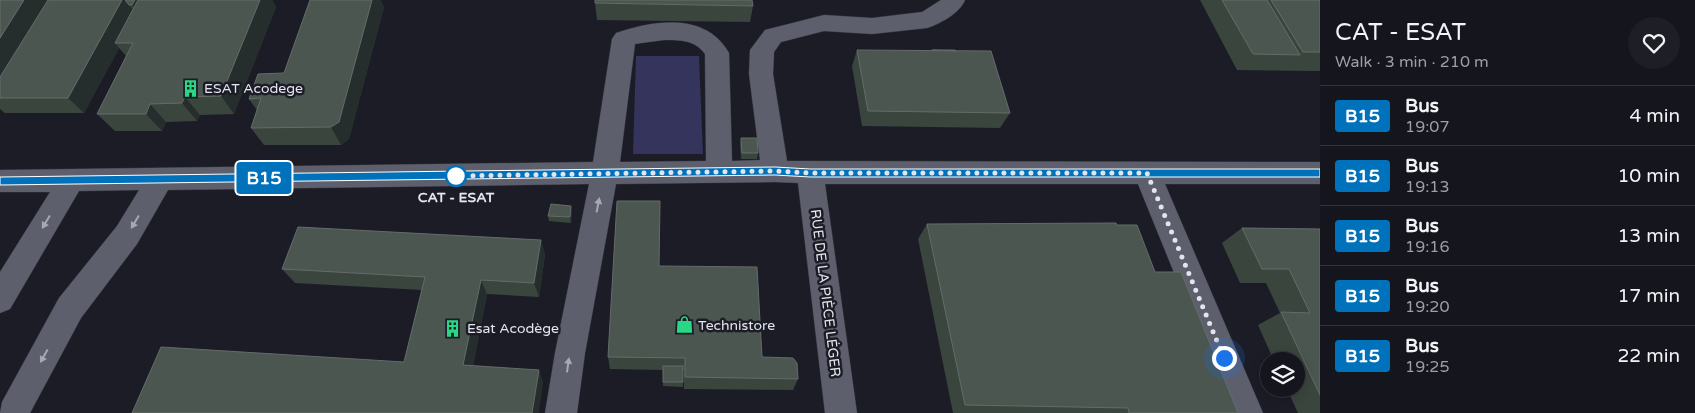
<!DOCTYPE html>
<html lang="en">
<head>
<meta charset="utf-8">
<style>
  :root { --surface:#15151d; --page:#1e1e26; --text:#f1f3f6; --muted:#9d9fa4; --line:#34343b }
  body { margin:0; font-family:"Varela Round",sans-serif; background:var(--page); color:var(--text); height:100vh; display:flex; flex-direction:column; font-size:19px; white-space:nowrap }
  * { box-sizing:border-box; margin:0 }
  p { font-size:16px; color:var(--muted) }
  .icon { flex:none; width:28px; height:28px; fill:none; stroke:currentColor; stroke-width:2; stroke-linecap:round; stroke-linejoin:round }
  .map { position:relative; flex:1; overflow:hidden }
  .sheet { display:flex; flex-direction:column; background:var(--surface); width:375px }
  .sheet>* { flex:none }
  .badge { padding:0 10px; border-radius:4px; font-size:18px; line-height:32px }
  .buttons { position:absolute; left:1260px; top:352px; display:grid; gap:10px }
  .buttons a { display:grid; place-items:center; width:45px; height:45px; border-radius:50%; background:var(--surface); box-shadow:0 2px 12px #0003,0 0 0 1px var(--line); font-size:25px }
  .you { position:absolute; width:25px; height:25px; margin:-12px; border:4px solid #fff; border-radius:50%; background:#1a73e8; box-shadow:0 0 0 8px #1a73e833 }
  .map>.badge { position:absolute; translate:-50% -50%; box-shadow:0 0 0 2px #fff }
  .round { display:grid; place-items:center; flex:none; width:52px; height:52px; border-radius:26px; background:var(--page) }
  .headline { display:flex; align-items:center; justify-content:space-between; height:85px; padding:0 15px }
  h1 { font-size:24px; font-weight:600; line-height:38px }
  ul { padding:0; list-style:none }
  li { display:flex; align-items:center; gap:15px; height:60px; padding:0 15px; border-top:1px solid var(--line) }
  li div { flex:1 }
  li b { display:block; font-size:19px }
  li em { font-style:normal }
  li .badge { min-width:55px; font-weight:700; text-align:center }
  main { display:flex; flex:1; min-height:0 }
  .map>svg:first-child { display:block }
</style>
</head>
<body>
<main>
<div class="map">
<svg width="1320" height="413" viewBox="0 0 1320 413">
  <rect width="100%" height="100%" fill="#1c1c27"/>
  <path fill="#34345c" d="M636 56H699L703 154H633Z"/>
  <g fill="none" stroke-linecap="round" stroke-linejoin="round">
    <defs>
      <path id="minor" d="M941 0H965C960 13 940 24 927 28L872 34 824 31 781 42 774 52 773 74 787 161 1320 162V184H1165L1263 413H1231L1138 184H825L857 413H825L798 183 775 182 616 184 585 353 577 413H545L555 353 589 184 168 190 137 244 81 318 30 413H0L2 402 59 298 117 226 139 190 79 191 10 309 0 313V272L50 192H0V170L593 162 612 39 616 33C654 20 706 12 729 53L732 161 760 160 749 74 750 50 765 30 824 15 872 18 922 12ZM664 40C681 40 695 40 705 54L706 161 620 162 635 44Z"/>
    </defs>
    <use href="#minor" stroke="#373740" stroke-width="1"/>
    <use href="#minor" fill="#5e5f6d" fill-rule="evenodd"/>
  </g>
  <g fill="#3a453e">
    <path d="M0 0H272L276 7 234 114 200 115 197 121 166 122 162 131H115L97 114 126 56 119 48 84 113H5L0 109Z"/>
    <path d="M1200 0H1320V71L1237 70Z"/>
    <path d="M595 3 753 6 750 22 597 20Z"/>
    <path d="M384 7 349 139 341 145H264L251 128 257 110 249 99 284 73Z"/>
    <path d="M857 50 1010 113 1000 128 862 126 852 66Z"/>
    <path d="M741 138 758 153 757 159H741L740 144Z"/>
    <path d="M571 206 572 212 571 223 549 221 548 216Z"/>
    <path d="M927 224 1117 225 1155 272 1238 413H953L918 239Z"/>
    <path d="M1242 228 1320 229V413H1298L1287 389H1296V361H1274L1258 325 1280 313 1266 283H1240L1222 243Z"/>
    <path d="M541 240 545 255 539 297 487 294 473 366 543 382 404 362 422 290 295 283 282 269Z"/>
    <path d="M608 357H762L798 379 793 390 684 389V370H683V387L663 386V370L610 369Z"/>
  </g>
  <g fill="#262d2d">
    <path d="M24 0H54L0 88V38Z"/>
    <path d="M122 0H125L137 14 115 43 119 48 84 113 68 98Z"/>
    <path d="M135 0H139L138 12 132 5Z"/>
    <path d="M260 0H272L276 7 234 114 221 96Z"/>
    <path d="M372 0H381L384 7 349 139 341 145 331 127Z"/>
    <path d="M185 97 200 115 197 121 182 103Z"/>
    <path d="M150 104 166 122 162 131 146 114Z"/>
    <path d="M571 206 572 212 571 223 570 217Z"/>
    <path d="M541 240 545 255 539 297 534 283Z"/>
    <path d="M481 280 487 294 471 377 463 365Z"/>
    <path d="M539 370 543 382 539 413H532Z"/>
  </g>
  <g fill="#4c5651" stroke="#646c69">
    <path d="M0 0H24L0 38Z"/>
    <path d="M48 0H122L68 98H0V77Z"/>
    <path d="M125 0H135L132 5H129Z"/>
    <path d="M138 0H260L221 96 185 97 182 103 150 104 146 114H97L133 43H115Z"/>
    <path d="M310 0H372L339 122 331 127 251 128 261 98 249 99 258 74 284 73Z"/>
    <path d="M595 0H752L753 6 595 3Z"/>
    <path d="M1222 0H1267L1300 55 1253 54Z"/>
    <path d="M1271 0H1320V52H1303Z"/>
    <path d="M857 50 991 51 1010 113 868 111Z"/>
    <path d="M932 50H955L956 51 933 50Z"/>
    <path d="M741 138H757L758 153H742Z"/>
    <path d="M617 201H660L659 266 757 267 762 357 793 358 797 363 798 379 685 377V358L608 357Z"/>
    <path d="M551 204 571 206 570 217 548 216Z"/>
    <path d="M1116 223 1117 225H1137L1155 272H1181L1238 413H1129L1128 408 965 405 927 224Z"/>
    <path d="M298 227 541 240 534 283 481 280 463 365 539 370 532 413H132L161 347 404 362 425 277 282 269Z"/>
    <path d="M1242 228 1320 229V395L1281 312 1310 313 1289 269H1262Z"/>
    <rect x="663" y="366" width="20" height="16"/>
  </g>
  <defs><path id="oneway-solid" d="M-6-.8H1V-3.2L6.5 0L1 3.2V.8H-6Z" transform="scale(1.25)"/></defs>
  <g fill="#a8a8b3">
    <use href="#oneway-solid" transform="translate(598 205) rotate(-79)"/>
    <use href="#oneway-solid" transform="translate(46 222) rotate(121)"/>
    <use href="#oneway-solid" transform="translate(135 222) rotate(121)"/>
    <use href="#oneway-solid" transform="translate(44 356) rotate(119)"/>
    <use href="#oneway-solid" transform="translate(568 365) rotate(-82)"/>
  </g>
  <path fill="#0072bc" stroke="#fff" d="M775 167 810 169H1320V177H810L775 175 0 185V177Z"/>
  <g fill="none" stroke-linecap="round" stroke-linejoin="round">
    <path stroke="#e4e4ec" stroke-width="5" stroke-dasharray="0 9" d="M456 176H451L775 171 810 173H1147L1224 358"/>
  </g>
  <defs>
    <symbol id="building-bare" viewBox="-9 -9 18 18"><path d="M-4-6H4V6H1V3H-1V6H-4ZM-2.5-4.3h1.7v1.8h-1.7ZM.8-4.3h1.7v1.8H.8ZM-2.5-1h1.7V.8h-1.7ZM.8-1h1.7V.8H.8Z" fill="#29d885" stroke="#1c1c27" stroke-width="2.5" paint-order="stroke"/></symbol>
    <symbol id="shop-bare" viewBox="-9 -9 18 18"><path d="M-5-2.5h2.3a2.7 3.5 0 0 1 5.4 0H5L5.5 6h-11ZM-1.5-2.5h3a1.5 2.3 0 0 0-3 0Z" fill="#29d885" stroke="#1c1c27" stroke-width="2.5" paint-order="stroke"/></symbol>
  </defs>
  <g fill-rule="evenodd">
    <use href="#building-bare" x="178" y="76" width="25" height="25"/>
    <use href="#shop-bare" x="672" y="312" width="25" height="25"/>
    <use href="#building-bare" x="440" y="316" width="25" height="25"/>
  </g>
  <circle fill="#fff" stroke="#0072bc" stroke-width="2.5" cx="456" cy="176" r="10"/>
  <g text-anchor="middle" stroke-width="5" stroke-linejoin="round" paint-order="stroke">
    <g font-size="14" fill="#e4e4ec" stroke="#1c1c27" text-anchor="start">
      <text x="204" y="93">ESAT Acodege</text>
      <text x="698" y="330">Technistore</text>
      <text x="467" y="333">Esat Acodège</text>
    </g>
    <g font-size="14" font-weight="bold" fill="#e4e4ec" stroke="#1c1c27">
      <text x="456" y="202">CAT - ESAT</text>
    </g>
    <g font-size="14" fill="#e4e4ec" stroke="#1c1c27">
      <text transform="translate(826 293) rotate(83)" y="5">RUE DE LA PIÈCE LÉGER</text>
    </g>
  </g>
</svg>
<div class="buttons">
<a><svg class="icon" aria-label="layers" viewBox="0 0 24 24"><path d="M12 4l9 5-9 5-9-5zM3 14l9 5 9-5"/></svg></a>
</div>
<div class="you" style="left:1224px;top:358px"></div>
<b class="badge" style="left:264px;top:178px;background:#0072bc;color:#fff">B15</b>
</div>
<section class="sheet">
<div class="headline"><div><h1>CAT - ESAT</h1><p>Walk · 3 min · 210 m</p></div><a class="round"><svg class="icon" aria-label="heart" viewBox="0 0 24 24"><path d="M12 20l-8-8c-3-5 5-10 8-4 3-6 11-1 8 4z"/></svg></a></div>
<ul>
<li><span class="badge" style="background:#0072bc;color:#fff">B15</span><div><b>Bus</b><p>19:07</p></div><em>4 min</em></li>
<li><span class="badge" style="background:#0072bc;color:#fff">B15</span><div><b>Bus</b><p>19:13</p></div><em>10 min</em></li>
<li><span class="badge" style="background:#0072bc;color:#fff">B15</span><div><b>Bus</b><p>19:16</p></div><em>13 min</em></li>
<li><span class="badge" style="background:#0072bc;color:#fff">B15</span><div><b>Bus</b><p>19:20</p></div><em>17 min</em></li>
<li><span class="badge" style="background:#0072bc;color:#fff">B15</span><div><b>Bus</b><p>19:25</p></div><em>22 min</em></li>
</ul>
</section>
</main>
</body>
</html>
